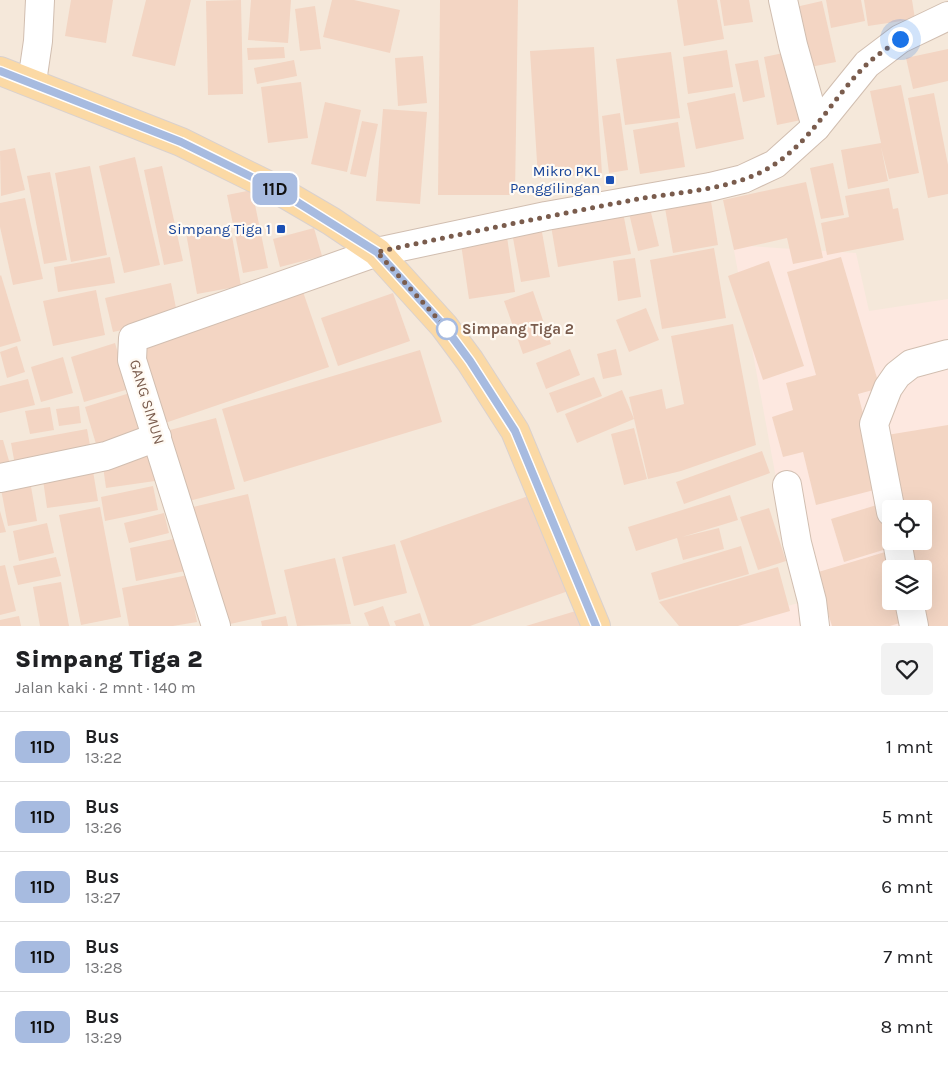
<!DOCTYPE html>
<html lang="id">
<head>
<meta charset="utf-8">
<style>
  :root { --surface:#fff; --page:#f2f2f2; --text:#202124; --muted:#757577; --line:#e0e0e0 }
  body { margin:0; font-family:Karla,sans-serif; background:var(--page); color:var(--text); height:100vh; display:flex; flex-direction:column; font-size:19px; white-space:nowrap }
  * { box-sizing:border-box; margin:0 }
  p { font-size:16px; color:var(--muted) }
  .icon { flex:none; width:28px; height:28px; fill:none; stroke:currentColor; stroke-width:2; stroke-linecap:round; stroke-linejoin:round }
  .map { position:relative; height:626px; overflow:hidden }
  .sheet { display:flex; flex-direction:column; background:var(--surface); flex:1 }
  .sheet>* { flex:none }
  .badge { padding:0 10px; border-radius:8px; font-size:18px; line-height:32px }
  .controls { position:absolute; left:882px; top:500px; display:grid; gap:10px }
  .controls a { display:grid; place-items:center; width:50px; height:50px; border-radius:5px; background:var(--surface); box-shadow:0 5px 20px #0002; font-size:25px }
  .you { position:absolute; width:25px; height:25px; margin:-12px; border:4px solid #fff; border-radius:50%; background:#1a73e8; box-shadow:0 0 0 8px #1a73e833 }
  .map>.badge { position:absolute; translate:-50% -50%; box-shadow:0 0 0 2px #fff }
  .round { display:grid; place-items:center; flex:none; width:52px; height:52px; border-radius:5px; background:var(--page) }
  .overview { display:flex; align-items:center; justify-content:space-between; height:85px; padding:0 15px }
  h1 { font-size:24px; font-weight:800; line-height:38px }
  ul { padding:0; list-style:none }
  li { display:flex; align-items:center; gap:15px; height:70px; padding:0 15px; border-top:1px solid var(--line) }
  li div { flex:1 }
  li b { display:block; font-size:19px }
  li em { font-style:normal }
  li .badge { min-width:55px; font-weight:700; text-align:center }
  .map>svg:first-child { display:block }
</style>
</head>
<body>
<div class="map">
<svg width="948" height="626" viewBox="0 0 948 626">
  <rect width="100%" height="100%" fill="#fdf6ec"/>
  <path fill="#f5e8da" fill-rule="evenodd" d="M0 0H948V626H0ZM891 509H924V541H891ZM891 569H924V601H891Z"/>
  <path fill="#fde8e0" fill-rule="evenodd" d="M733 245 856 253 869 311 948 299V626H710L799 603ZM891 509H924V541H891ZM891 569H924V601H891Z"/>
  <g fill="#f3d5c3">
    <path d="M71 0H113L106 43 65 36Z"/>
    <path d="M146 0H191L175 66 132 56Z"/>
    <path d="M241 0 243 94 208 95 206 1Z"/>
    <path d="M251 0H291L288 43 248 40Z"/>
    <path d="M332 0H354L400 10 390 53 323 37Z"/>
    <path d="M440 0H518L515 195H438Z"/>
    <path d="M677 0H717L724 39 684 46Z"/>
    <path d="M720 0H749L753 22 724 26Z"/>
    <path d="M826 0H861L865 21 831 28Z"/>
    <path d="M864 0H912L915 19 868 26Z"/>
    <path d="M822 1 836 62 800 69 787 9Z"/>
    <path d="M315 6 321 49 300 51 295 9Z"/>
    <path d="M284 47 285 58 248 60 247 48Z"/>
    <path d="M594 47 602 174 538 178 530 51Z"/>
    <path d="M948 49V81L913 89 906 58Z"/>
    <path d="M727 50 733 87 688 94 683 57Z"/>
    <path d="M793 51 806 119 777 125 764 57Z"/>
    <path d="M671 52 680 118 625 125 616 59Z"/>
    <path d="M423 56 427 103 398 106 395 58Z"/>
    <path d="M294 60 297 76 257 84 254 68Z"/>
    <path d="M758 60 765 97 743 102 735 64Z"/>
    <path d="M301 82 308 138 268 143 261 87Z"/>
    <path d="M901 85 919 173 889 179 881 147 888 181 848 189 841 150 881 143 870 91Z"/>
    <path d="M735 93 744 139 696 149 687 103Z"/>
    <path d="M934 93 948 165V194L928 198 908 98Z"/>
    <path d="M325 102 361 110 347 172 311 164Z"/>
    <path d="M383 109 427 112 420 204 376 201Z"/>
    <path d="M620 113 628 170 609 173 602 116Z"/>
    <path d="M362 121 378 124 366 177 350 174Z"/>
    <path d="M678 122 685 167 640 174 633 130Z"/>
    <path d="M15 148 25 190 1 196 0 151Z"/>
    <path d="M135 157 160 265 124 273 99 166Z"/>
    <path d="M833 163 844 215 821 219 810 168Z"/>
    <path d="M90 166 107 255 71 262 55 173Z"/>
    <path d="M162 166 183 261 164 265 144 170Z"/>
    <path d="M50 172 67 260 44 264 27 176Z"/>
    <path d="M806 182 823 258 793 264 787 238 734 250 723 200Z"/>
    <path d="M889 188 893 209 898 208 904 240 827 255 821 223 849 217 845 196Z"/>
    <path d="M709 189 718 245 673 253 663 197Z"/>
    <path d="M252 190 268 268 243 273 227 195Z"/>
    <path d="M25 198 43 279 13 285 0 227V203Z"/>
    <path d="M649 204 659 246 638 251 628 209Z"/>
    <path d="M622 207 631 254 558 267 550 220Z"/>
    <path d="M540 221 550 277 521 282 511 227Z"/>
    <path d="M230 225 241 286 197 294 186 233Z"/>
    <path d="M314 228 322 256 280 267 273 239Z"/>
    <path d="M506 230 515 292 469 299 460 237Z"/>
    <path d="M714 248 726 318 662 329 650 260Z"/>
    <path d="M110 257 115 283 58 292 54 267Z"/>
    <path d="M841 257 880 388 858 394 882 488 816 505 803 452 783 457 772 417 793 410 786 383 816 375 787 272Z"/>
    <path d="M635 258 641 297 618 301 613 261Z"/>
    <path d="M769 261 804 366 763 380 728 276Z"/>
    <path d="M1 275 21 341 0 347V276Z"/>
    <path d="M171 283 178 318 113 332 105 298Z"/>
    <path d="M301 286 329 367 165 423 137 341Z"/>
    <path d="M96 290 105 335 53 346 43 301Z"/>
    <path d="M533 291 551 344 523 354 504 301Z"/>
    <path d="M393 293 410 341 338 366 321 318Z"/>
    <path d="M646 308 659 340 629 352 616 320Z"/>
    <path d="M733 324 756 445 681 471 648 479 629 397 662 389 666 409 684 404 671 336Z"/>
    <path d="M115 343 129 389 84 402 71 357Z"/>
    <path d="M17 346 25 372 7 378 0 352Z"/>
    <path d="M570 349 580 375 546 389 536 363Z"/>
    <path d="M616 349 622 375 603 379 597 354Z"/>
    <path d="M420 350 442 422 244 482 222 409Z"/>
    <path d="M63 357 73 393 41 402 31 367Z"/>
    <path d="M594 377 602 396 557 413 549 393Z"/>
    <path d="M28 379 35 405 0 413V386Z"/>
    <path d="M622 390 634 419 577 443 565 414Z"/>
    <path d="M133 392 147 439 99 454 85 407Z"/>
    <path d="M79 406 81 423 59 426 56 409Z"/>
    <path d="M50 407 54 430 30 434 25 411Z"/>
    <path d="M216 418 235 489 185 502 166 431Z"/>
    <path d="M948 425V626H920L916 601H924V569H910L905 541H924V509H900L887 435Z"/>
    <path d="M634 428 647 479 624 485 611 434Z"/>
    <path d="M87 429 91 451 15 465 11 443Z"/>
    <path d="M0 440H3L12 471 0 474Z"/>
    <path d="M762 451 770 473 684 504 676 482Z"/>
    <path d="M151 453 155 481 106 488 102 459Z"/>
    <path d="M92 465 98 501 47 508 42 473Z"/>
    <path d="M29 475 37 521 8 526 0 484Z"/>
    <path d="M153 486 158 510 105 521 101 497Z"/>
    <path d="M537 493 571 590 470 626H430L400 541Z"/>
    <path d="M248 494 276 614 221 626 193 507Z"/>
    <path d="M730 495 738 520 682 537 719 528 724 549 683 560 677 538 636 551 628 527Z"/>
    <path d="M880 504 893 547 844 562 831 519Z"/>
    <path d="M100 507 121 617 81 625 59 515Z"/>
    <path d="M769 508 786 561 758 570 740 517Z"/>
    <path d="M0 511 6 532 0 533Z"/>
    <path d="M164 513 169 533 129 543 124 523Z"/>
    <path d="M47 523 54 553 19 561 13 531Z"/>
    <path d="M178 538 185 571 136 581 130 548Z"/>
    <path d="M395 544 407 593 354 606 342 557Z"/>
    <path d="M741 546 749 574 659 600 651 573Z"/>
    <path d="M885 552 891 573V601H900L906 621 890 626H832L815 573Z"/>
    <path d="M56 557 61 576 18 585 13 566Z"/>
    <path d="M335 558 351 624 297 626 284 570Z"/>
    <path d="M5 565 16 611 0 615V566Z"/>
    <path d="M778 567 790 611 738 626H679L659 602Z"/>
    <path d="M188 575 197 622 173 626H129L122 588Z"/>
    <path d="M61 582 69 626H40L33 587Z"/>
    <path d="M383 606 390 626H369L364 613Z"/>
    <path d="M579 610 584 626H526Z"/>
    <path d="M420 613 424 626H396L394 621Z"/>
    <path d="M19 616 21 626H0V620Z"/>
    <path d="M286 616 288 626H262L261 621Z"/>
  </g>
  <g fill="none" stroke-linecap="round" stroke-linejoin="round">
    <defs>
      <g id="minor">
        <path d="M783 0 793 45 816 127"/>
        <path d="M32 82 38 41 40 0"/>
        <path d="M0 478 106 456 157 437"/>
        <path d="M787 485 797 543 812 601 815 626"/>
        <path d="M891 512 874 424 888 388 897 375 911 364 948 354"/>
        <path d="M897 541 902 569"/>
        <path d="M909 601 914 626"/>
        <path d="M216 626 132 360 133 338 377 252 546 216 710 187 743 179 775 164 816 127 867 64 900 39 948 16"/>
      </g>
      <path id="major" d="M0 71 181 142 278 190 331 221 377 252 444 326 470 361 515 431 596 626"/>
    </defs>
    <use href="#minor" stroke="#d1beb0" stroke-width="30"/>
    <use href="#major" stroke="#dad1cd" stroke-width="30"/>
    <use href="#minor" stroke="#fff" stroke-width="28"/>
    <use href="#major" stroke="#fbd9a5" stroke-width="28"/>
  </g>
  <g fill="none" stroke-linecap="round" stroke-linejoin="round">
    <defs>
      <path id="line" d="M0 71 181 142 278 190 377 252 444 326 470 361 515 431 596 626"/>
    </defs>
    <use href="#line" stroke="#fff" stroke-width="11"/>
    <use href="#line" stroke="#a7bbe0" stroke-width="8"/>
    <path stroke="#7a5c4d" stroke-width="5" stroke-dasharray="0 9" d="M447 329 377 252C462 234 548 216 633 200 679 191 735 191 775 164 814 138 834 96 867 64 877 55 889 47 900 39"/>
  </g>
  <g fill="#1a4fb4" stroke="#fffaf3" stroke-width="2">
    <rect x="605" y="175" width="10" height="10" rx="2.5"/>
    <rect x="276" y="224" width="10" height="10" rx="2.5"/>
  </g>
  <circle fill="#fff" stroke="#a7bbe0" stroke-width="2.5" cx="447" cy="329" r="10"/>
  <g text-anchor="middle" stroke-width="4.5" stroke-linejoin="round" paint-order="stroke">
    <g font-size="15" fill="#164399" stroke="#fffaf3" text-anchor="end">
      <text x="600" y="176">Mikro PKL<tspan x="600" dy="17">Penggilingan</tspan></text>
      <text x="271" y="234">Simpang Tiga 1</text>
    </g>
    <g font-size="15" font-weight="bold" fill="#7a5c4d" stroke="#fffaf3" text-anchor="start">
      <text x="462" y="334">Simpang Tiga 2</text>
    </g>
    <g font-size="15" fill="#7a5c4d" stroke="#fffaf3">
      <text transform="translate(147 402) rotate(73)" y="5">GANG SIMUN</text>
    </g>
  </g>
</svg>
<div class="controls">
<a><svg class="icon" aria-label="locate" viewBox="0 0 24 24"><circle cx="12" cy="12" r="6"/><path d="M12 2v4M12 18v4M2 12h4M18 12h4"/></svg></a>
<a><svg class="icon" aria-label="layers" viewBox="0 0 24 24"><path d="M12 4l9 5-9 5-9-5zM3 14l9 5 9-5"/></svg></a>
</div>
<div class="you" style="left:900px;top:39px"></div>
<b class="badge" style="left:275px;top:189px;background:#a7bbe0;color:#111">11D</b>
</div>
<section class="sheet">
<div class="overview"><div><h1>Simpang Tiga 2</h1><p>Jalan kaki · 2 mnt · 140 m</p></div><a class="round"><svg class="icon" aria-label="heart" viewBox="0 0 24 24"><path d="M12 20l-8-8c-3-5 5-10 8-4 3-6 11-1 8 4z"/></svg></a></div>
<ul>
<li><span class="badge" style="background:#a7bbe0;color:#111">11D</span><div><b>Bus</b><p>13:22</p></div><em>1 mnt</em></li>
<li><span class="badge" style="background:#a7bbe0;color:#111">11D</span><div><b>Bus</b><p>13:26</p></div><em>5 mnt</em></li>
<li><span class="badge" style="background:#a7bbe0;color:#111">11D</span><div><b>Bus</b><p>13:27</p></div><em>6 mnt</em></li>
<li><span class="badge" style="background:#a7bbe0;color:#111">11D</span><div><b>Bus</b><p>13:28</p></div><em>7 mnt</em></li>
<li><span class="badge" style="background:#a7bbe0;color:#111">11D</span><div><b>Bus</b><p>13:29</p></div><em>8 mnt</em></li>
</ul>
</section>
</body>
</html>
